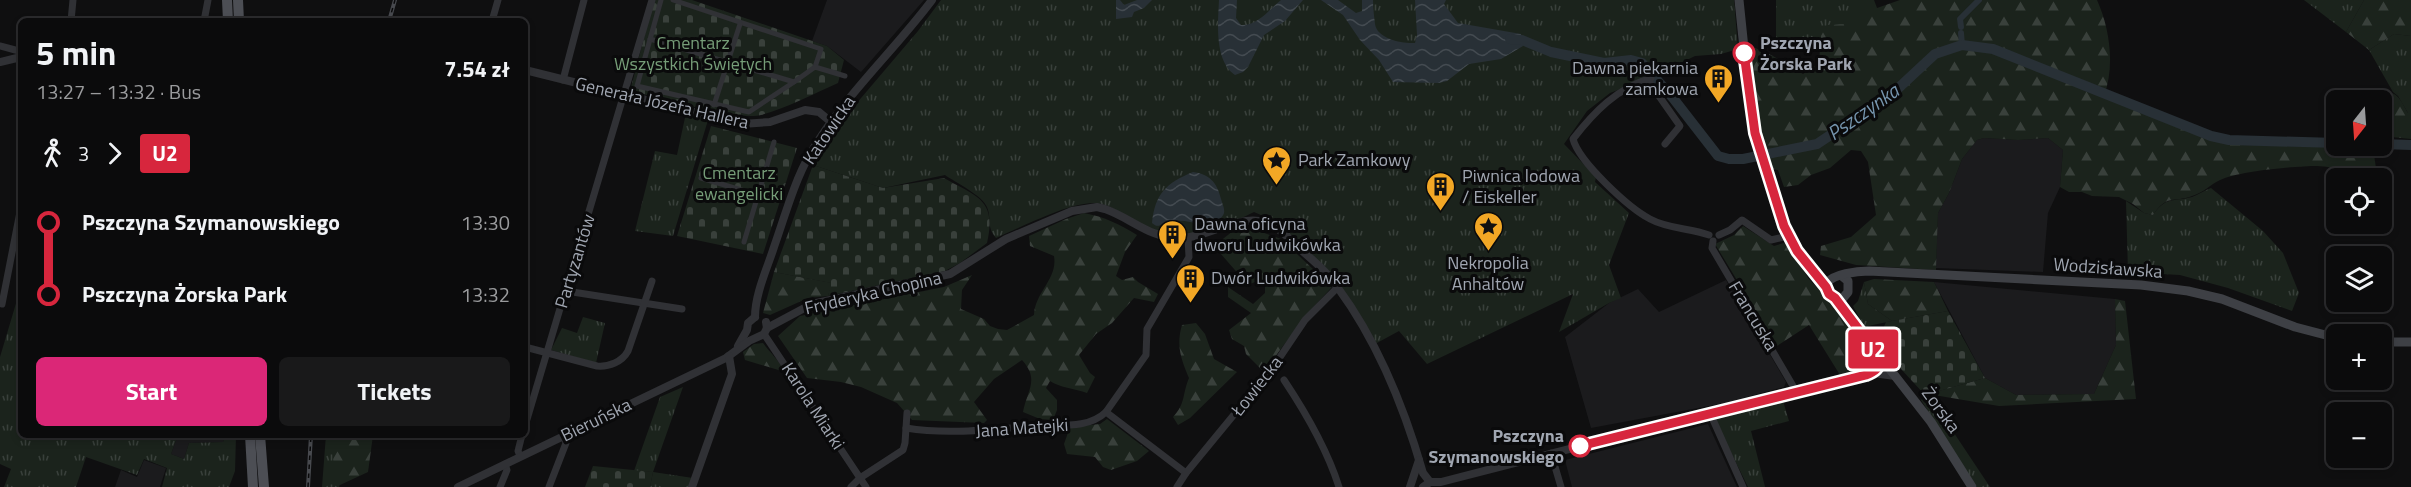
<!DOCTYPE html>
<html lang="en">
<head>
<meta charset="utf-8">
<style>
  :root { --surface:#0b0b0c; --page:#19191a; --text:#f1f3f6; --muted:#9a9b9d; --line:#2b2b2d; --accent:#db2777 }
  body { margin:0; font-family:"Titillium Web",sans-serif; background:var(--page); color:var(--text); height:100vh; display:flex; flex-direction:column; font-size:22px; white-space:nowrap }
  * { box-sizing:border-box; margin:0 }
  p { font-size:20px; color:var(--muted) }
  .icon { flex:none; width:33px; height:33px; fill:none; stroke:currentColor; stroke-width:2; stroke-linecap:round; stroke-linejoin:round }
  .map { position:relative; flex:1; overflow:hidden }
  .panel { position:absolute; left:18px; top:18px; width:510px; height:420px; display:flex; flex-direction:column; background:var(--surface); border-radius:9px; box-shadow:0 3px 9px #0003,0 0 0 2px var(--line) }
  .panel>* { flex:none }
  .badge { padding:0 12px; border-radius:4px; font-size:21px; line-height:39px }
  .needle { width:39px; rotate:197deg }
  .controls { position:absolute; left:2326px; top:90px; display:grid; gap:12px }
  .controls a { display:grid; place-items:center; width:66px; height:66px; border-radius:9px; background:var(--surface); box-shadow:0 3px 9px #0003,0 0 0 2px var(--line); font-size:30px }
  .map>.badge { position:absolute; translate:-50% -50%; box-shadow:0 0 0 3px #fff }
  .legs { display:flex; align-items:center; gap:9px; height:66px; padding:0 18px; font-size:20px }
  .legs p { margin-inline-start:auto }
  .head { display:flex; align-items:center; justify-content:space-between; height:102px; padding:0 18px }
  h1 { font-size:33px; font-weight:700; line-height:45px }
  .action { display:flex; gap:12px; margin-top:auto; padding:12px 18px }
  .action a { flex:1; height:69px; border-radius:9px; background:var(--accent); color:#fff; font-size:24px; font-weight:700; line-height:69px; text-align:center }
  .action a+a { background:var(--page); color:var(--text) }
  ul { padding:0 18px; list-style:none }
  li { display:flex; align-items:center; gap:21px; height:72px; font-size:22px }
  li i { display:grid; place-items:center; width:9px; height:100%; margin:0 8px; background:currentColor }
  li i::after { content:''; width:15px; height:15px; margin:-8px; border:4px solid; border-radius:50%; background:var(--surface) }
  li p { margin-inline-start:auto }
  li:first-child i { background:linear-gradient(#0000 50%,currentColor 0) }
  li:last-child i { background:linear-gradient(currentColor 50%,#0000 0) }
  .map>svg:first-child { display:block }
</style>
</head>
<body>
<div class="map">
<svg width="2411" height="487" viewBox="0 0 2411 487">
  <defs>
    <pattern id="grass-tufts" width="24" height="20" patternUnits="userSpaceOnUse" patternTransform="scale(1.5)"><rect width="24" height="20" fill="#1b231c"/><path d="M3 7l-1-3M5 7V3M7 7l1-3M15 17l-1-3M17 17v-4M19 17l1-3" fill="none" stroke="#39403b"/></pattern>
    <pattern id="forest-firs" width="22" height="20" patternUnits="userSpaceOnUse" patternTransform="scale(1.5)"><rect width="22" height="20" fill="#1b231c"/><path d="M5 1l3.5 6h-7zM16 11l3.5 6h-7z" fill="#39403b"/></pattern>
    <pattern id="cemetery-stones" width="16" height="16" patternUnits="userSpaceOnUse" patternTransform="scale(1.5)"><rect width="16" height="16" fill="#1b231c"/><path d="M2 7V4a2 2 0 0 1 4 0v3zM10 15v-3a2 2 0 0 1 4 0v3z" fill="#39403b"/></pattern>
    <pattern id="water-waves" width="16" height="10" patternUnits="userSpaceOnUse" patternTransform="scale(1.5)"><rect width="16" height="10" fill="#283036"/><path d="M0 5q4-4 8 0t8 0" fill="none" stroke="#444b51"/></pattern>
  </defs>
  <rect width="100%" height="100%" fill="#0f0f10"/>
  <g fill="#1b1b1d">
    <path d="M827 0H924L861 72 827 46 812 41Z"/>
    <path d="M1984 138 2018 140 2048 138 2063 150 2060 187 2048 213 2043 272 1936 268 1938 213 1949 193 1962 159 1977 140Z"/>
    <path d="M1726 280 1786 382 1784 387 1725 403 1591 428 1565 337 1609 303 1638 289 1659 312Z"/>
    <path d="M1934 282 2115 299 2116 345 2094 394 2016 395 1985 378Z"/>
    <path d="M1708 424 1737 487H1572L1565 460Z"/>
    <path d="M178 435H226L223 442 189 443 184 459 171 454Z"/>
    <path d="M144 460 166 468 160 487H115L121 470 137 477Z"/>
  </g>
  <g fill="url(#grass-tufts)">
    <path d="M941 0H1734L1738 49 1721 54 1695 56 1647 79 1610 93 1587 111 1564 144 1596 177 1595 182 1629 213 1609 265 1621 298 1609 303 1559 332 1573 294 1427 364 1399 331 1375 344 1337 280 1277 222 1254 212C1232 223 1191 240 1166 234 1156 231 1146 226 1137 221 1124 215 1110 204 1095 203 1069 202 1022 227 996 238 986 226 992 220 987 207 983 196 955 182 945 175L883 188 813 165 839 124 918 31Z"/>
    <path d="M1776 0H1863L1873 28 1833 43 1776 46Z"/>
    <path d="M2304 0H2364L2346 32Z"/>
    <path d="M2394 34 2411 36V113H2408L2398 96 2393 92 2369 50Z"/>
    <path d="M686 113 708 120 673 236 635 231 655 151 677 155Z"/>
    <path d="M2211 188 2263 231 2283 253 2299 293 2292 311 2228 288 2180 275 2128 272 2126 201 2144 213 2153 215C2166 196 2173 202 2192 197 2198 195 2205 190 2211 188Z"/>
    <path d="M1864 282 1868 304 1892 321 1868 326 1870 332 1866 330 1853 306 1858 301Z"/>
    <path d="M20 290 21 435H178L171 454 184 459 189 443 223 442 226 435H236L235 471 229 487H162L167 468 144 459 137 475 86 457 76 487H4L11 469 0 464V357Z"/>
    <path d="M583 317 605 323 596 363 551 350 562 328 577 333Z"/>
    <path d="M683 387 653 472 693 478 690 487H650L653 472 634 471 660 397Z"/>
    <path d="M1928 394 1990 487H1977L1921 400Z"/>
    <path d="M1783 401 1789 421 1751 431 1765 487H1748L1718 426 1716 417Z"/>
    <path d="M326 435H357L339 487H322Z"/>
  </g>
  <g fill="url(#forest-firs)">
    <path d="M1860 0H1874L1877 8 1900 0H2097C2110 29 2115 66 2104 96L2117 103 2218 142 2275 145H2327L2373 148 2377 175C2357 172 2336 167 2317 166 2295 166 2239 171 2220 180 2211 184 2203 193 2192 196 2173 203 2167 194 2153 215L2144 213 2133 204 2119 197 2092 196 2082 192H2069L2060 187 2063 150 2048 138 2018 140 1984 138 1977 140 1962 159 1949 193 1938 213 1936 270 1856 265 1820 255 1821 246 1851 237 1876 215 1868 162 1861 151 1851 150 1830 168 1811 175 1798 185 1784 187 1778 170 1772 169 1761 145 1751 46 1773 56 1803 74 1819 63 1821 36 1827 25C1840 24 1857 26 1863 12Z"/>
    <path d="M2364 0H2411V36L2394 34 2369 50 2346 32Z"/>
    <path d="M2387 92C2399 93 2402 103 2408 113H2411V139L2382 136V121L2386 120C2387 109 2379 102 2381 93Z"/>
    <path d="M1084 213C1105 217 1119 224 1137 235L1125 252 1116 276 1122 280 1133 277 1138 282 1158 294 1154 302 1134 298 1112 323 1096 334 1079 355 1090 373 1095 377 1087 393C1076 389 1058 387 1050 381L1046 388 1057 400V410L1053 420 1040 419 1023 412C1027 390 1040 380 1022 360L994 379 974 402 987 420 984 423 912 420 897 403 861 387 841 382 807 378 778 336 800 316 944 287 972 275 962 290 961 309 984 319 990 326 998 329 1007 330 1034 315C1035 292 1058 279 1054 256L1030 246 1029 236 1066 219Z"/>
    <path d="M1743 226 1774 246 1787 242 1808 278 1833 305 1873 358 1872 365 1867 369 1840 375 1809 325 1777 346 1715 244 1734 235Z"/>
    <path d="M1250 228 1281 239 1332 287 1305 316 1264 372 1246 354 1244 346 1232 339 1229 330 1251 313 1228 297V287L1253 304 1265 293V287L1257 281 1248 285 1214 246 1233 231Z"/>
    <path d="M774 272 832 283 828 296 808 298 770 315 763 313Z"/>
    <path d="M1874 279 1934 282 1948 311 1892 321 1868 304 1864 282Z"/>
    <path d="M2115 299 2125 301 2136 399 1999 406 1928 394 1985 378 2016 395 2094 394 2116 345Z"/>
    <path d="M1196 323 1205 334 1214 359 1237 372 1190 418 1178 425 1173 417C1186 403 1182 395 1189 378 1181 359 1176 345 1182 325Z"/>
    <path d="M763 343C771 354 779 360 785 372L745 360 743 352 754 344Z"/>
    <path d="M1107 419 1149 451 1137 461 1111 470 1103 467 1095 457 1067 454 1064 444 1070 427 1100 424Z"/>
    <path d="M331 435H373L368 472 340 485 334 468Z"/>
  </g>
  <g fill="url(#cemetery-stones)">
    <path d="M654 0H692L827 46 844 60 838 83C813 94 787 108 761 115 735 121 659 97 630 91Z"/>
    <path d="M711 126 797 148 763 254 677 236Z"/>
    <path d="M813 165 883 188 944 178C977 197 997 199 987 243L960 263 945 271 828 296 831 283 774 272Z"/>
    <path d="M1948 311 1985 378 1925 395 1877 343 1886 322Z"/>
    <path d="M593 466 653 472 650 487H585Z"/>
  </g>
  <g fill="url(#water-waves)">
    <path d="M1116 0H1120L1124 5 1137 0H1152L1144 8 1134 12 1132 17 1116 19Z"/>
    <path d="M1219 0H1237L1236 18 1241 25C1257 26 1269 10 1281 0H1303L1285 21 1264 35 1248 67 1243 72 1235 75C1214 61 1218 23 1219 0Z"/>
    <path d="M1321 0H1338L1356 13 1362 11V0H1373C1373 8 1374 16 1375 24 1377 39 1403 44 1415 43L1417 35 1415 0H1446L1444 4 1458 23 1521 34 1523 46 1501 59 1469 64 1447 81 1439 83 1393 82 1379 60 1360 40 1343 15Z"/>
    <path d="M1193 172C1209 174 1217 182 1221 199 1222 203 1225 209 1224 213 1223 218 1214 223 1210 226 1196 224 1184 219 1169 221 1161 222 1160 230 1152 223 1155 194 1166 183 1193 172Z"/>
  </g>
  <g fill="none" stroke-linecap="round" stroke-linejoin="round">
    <g stroke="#283036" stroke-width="6">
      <path d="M1961 27 1960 19 1979 0"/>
      <path d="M1961 33 1962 45"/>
    </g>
    <g stroke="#283036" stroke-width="10">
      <path d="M1510 39 1522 40 1551 52 1604 63 1631 60 1642 63 1673 98 1718 156 1729 159H1743L1817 144 1892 94 1935 54 1962 45 1993 49 2211 136 2229 140 2337 143"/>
      <path d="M2382 144 2411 145"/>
    </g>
    <g stroke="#303135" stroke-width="5">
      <path d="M661 0 637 86 749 112 794 82"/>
      <path d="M673 0 821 49 815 67"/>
      <path d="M650 39 794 82 815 67 845 76"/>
      <path d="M714 105 740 24"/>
      <path d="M701 178 758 195 744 242"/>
      <path d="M773 198 758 195 774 142"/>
    </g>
    <g stroke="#303135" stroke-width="7">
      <path d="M71 21 73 0"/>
      <path d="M204 21 208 0"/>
      <path d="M492 21 498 0"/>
      <path d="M0 46 19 51 21 55"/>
      <path d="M1651 78C1617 88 1594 112 1573 139 1579 162 1629 208 1650 219 1668 229 1690 228 1709 235"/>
      <path d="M1647 79 1680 126 1665 144"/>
      <path d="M563 80 584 0"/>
      <path d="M1719 235 1730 230 1742 220 1771 240 1788 236"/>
      <path d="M1713 241 1712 248 1796 391"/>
      <path d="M566 291 682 309"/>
      <path d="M2 304 21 207"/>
      <path d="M764 334 866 487"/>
      <path d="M525 347 597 366C609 367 622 362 628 351L652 281"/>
      <path d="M1284 380C1306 413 1327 449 1339 487"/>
      <path d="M1106 412 1146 355 1147 329 1189 257 1188 238"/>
      <path d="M1710 413 1743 487"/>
      <path d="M525 426 652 0"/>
      <path d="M906 428C949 435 992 429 1035 426 1058 424 1087 430 1106 412L1186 473"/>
      <path d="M1551 453 1561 487"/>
      <path d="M520 456 518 451 522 435"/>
      <path d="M500 487 507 470 505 464"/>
      <path d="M549 487 566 443 564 436"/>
      <path d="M851 487 860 478 903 450 905 443 907 413"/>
      <path d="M1177 487 1186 473 1274 366 1305 320 1338 287"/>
    </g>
    <g stroke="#303135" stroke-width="8">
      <path d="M0 62 21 57"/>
      <path d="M525 70 742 124 770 122 805 110 819 112 831 122"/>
      <path d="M755 317C755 294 767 269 774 247 785 216 794 182 810 154 843 97 893 52 932 0"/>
      <path d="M767 328 812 304 950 274 1006 239 1072 211 1097 207 1105 209C1131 218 1151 239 1180 238 1206 238 1235 217 1259 221 1275 223 1289 238 1300 249 1314 261 1328 273 1338 288 1377 341 1405 410 1423 473L1430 482"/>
      <path d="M738 346 747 330 748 323 755 317"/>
      <path d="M1873 373 1895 376"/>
      <path d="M458 487 726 358 749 341 764 334 767 328 766 322"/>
      <path d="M692 487 732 374 729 356"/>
      <path d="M1410 487 1419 460"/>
      <path d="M1423 487 1430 482H1441L1780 395 1866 375 1877 369 1881 359"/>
    </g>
    <g stroke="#3e4045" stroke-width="9">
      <path d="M1739 0 1751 116 1759 149 1788 236 1814 275 1826 287"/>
      <path d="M1835 299 1843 298 1848 292V281L1842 276"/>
      <path d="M2382 342H2411"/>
      <path d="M1972 487 1931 422 1835 299 1829 294 1827 283C1833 274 1857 271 1869 271L2141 285 2188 291 2222 299 2295 327 2337 338"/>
    </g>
    <g stroke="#4c4e54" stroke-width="10">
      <path d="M227 0 228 21"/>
      <path d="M238 0 239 21"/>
      <path d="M250 435 253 487"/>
      <path d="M260 435 264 487"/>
    </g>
    <defs>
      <g id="rail">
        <path d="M389 21 395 0"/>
        <path d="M308 487 311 435"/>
      </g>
    </defs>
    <use href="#rail" stroke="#47494e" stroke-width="4"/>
    <use href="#rail" stroke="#0a0a0b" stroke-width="1.5" stroke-dasharray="4.5" stroke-linecap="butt"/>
  </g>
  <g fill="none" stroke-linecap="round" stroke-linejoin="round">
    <defs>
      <path id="line-1" d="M1580 446 1866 375C1875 372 1879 368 1881 359L1835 298 1829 294 1826 287 1797 251 1784 226 1755 133 1744 53"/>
    </defs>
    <use href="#line-1" stroke="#fff" stroke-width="14"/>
    <use href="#line-1" stroke="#d7263d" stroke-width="9"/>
  </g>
  <defs>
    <symbol id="building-pin" viewBox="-11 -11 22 30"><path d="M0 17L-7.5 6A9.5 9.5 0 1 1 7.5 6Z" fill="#f2a725" stroke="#0a0a0b"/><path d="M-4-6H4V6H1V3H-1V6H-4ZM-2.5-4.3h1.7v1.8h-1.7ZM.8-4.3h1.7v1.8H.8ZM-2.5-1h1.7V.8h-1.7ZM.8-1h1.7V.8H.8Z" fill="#111"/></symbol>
    <symbol id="sight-pin" viewBox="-11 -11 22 30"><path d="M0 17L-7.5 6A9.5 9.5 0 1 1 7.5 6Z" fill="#f2a725" stroke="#0a0a0b"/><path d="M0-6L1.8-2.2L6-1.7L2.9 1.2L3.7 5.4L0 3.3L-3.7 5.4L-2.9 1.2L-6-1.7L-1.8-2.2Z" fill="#111"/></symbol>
  </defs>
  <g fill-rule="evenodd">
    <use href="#building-pin" x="1702" y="62" width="33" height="45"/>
    <use href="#sight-pin" x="1260" y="144" width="33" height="45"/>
    <use href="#building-pin" x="1424" y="170" width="33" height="45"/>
    <use href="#sight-pin" x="1472" y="210" width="33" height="45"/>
    <use href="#building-pin" x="1156" y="218" width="33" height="45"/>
    <use href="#building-pin" x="1174" y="262" width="33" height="45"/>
  </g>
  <g fill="#fff" stroke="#d7263d" stroke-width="3">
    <circle cx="1744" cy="53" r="10"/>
    <circle cx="1580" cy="446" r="10"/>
  </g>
  <g text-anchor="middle" stroke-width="6" stroke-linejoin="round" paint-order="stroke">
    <g font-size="18" fill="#769d78" stroke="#0a0a0b">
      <text x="693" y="49">Cmentarz<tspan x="693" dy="21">Wszystkich Świętych</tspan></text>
      <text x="739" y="179">Cmentarz<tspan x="739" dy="21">ewangelicki</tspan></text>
    </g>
    <g font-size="18" font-weight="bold" fill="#a0a6b1" stroke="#0a0a0b" text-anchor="start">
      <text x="1760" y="49">Pszczyna<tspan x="1760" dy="21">Żorska Park</tspan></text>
      <text x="1564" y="442" text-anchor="end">Pszczyna<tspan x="1564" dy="21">Szymanowskiego</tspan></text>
    </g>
    <g font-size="18" fill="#a0a6b1" stroke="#0a0a0b" text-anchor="start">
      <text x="1698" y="74" text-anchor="end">Dawna piekarnia<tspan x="1698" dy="21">zamkowa</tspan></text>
      <text x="1298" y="166">Park Zamkowy</text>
      <text x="1462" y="182">Piwnica lodowa<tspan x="1462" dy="21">/ Eiskeller</tspan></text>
      <text x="1194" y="230">Dawna oficyna<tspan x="1194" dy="21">dworu Ludwikówka</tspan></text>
      <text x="1488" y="269" text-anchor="middle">Nekropolia<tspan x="1488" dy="21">Anhaltów</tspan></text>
      <text x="1211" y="284">Dwór Ludwikówka</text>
    </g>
    <g font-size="18" fill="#a0a6b1" stroke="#0a0a0b">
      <text transform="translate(662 103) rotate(13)" y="6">Generała Józefa Hallera</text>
      <text transform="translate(829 130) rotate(-56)" y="6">Katowicka</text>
      <text transform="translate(575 261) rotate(-73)" y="6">Partyzantów</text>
      <text transform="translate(2108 268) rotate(4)" y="6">Wodzisławska</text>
      <text transform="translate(873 293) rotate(-13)" y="6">Fryderyka Chopina</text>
      <text transform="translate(1753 316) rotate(59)" y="6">Francuska</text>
      <text transform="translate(1257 386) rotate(-52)" y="6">Łowiecka</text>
      <text transform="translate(813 406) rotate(57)" y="6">Karola Miarki</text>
      <text transform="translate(1941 410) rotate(54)" y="6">Żorska</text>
      <text transform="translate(596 420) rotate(-26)" y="6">Bieruńska</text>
      <text transform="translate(1022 428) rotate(-4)" y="6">Jana Matejki</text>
    </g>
    <g font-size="20" font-style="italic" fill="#7695ae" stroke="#0a0a0b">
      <text transform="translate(1863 112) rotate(-35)" y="7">Pszczynka</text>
    </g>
  </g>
</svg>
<div class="controls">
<a><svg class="needle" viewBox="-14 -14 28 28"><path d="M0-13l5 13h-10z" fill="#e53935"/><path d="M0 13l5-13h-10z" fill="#9a9b9d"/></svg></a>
<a><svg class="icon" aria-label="locate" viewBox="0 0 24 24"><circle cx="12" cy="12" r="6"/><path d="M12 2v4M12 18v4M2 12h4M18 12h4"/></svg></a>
<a><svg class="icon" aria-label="layers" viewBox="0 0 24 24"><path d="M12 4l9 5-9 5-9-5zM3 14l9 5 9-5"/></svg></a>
<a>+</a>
<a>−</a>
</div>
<b class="badge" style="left:1873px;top:349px;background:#d7263d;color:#fff">U2</b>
<section class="panel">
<div class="head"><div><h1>5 min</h1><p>13:27 – 13:32 · Bus</p></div><b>7.54 zł</b></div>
<div class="legs"><svg class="icon" aria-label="walk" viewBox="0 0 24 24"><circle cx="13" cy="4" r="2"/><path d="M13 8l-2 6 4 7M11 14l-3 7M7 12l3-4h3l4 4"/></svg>3<svg class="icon" aria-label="forward" viewBox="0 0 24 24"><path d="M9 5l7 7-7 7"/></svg><b class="badge" style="background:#d7263d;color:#fff">U2</b></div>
<ul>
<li><i style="color:#d7263d"></i><b>Pszczyna Szymanowskiego</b><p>13:30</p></li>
<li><i style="color:#d7263d"></i><b>Pszczyna Żorska Park</b><p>13:32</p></li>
</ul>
<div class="action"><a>Start</a><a>Tickets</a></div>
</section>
</div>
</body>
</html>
